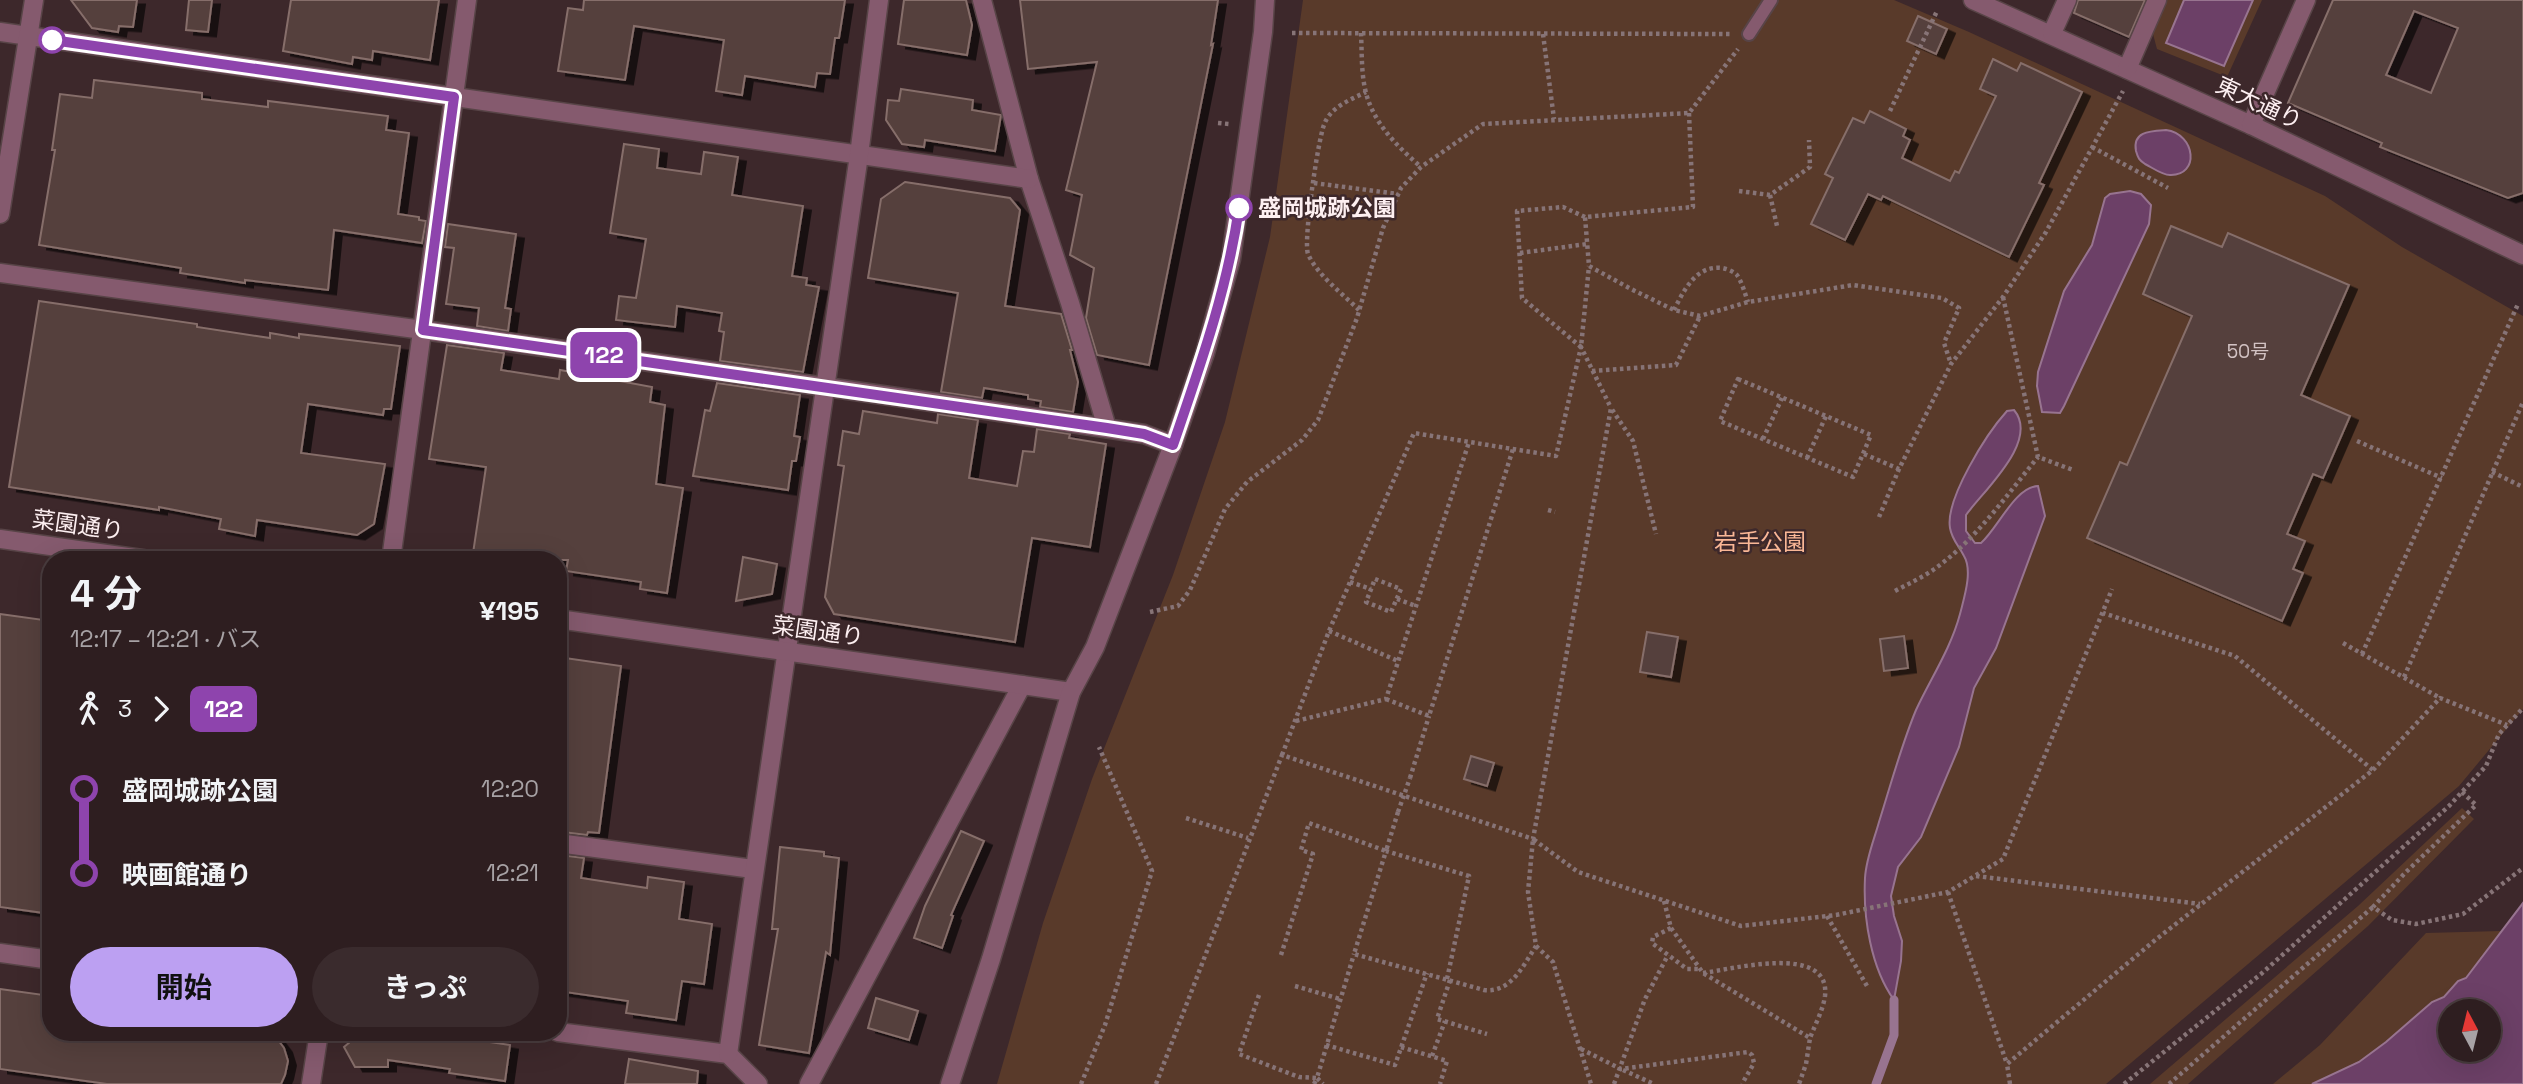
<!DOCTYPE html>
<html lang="ja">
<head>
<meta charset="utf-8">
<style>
  :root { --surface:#2e1e20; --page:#3a2b2d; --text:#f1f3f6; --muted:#a7a2a5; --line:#493c3e; --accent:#bca0f2 }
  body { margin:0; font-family:"Space Grotesk","Noto Sans JP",sans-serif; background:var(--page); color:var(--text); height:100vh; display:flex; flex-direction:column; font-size:26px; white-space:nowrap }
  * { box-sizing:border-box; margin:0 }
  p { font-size:23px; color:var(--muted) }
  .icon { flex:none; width:38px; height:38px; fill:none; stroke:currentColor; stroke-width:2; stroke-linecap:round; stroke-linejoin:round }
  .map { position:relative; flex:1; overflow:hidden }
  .drawer { position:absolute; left:42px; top:551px; width:525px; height:490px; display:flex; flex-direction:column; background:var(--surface); border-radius:28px; box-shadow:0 7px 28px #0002,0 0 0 2px var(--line) }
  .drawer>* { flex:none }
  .badge { padding:0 14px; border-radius:10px; font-size:24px; line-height:46px }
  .needle { width:46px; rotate:353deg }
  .tools { position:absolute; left:2438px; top:999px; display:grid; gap:14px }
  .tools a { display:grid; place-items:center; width:63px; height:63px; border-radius:50%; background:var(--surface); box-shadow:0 7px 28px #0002,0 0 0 2px var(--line); font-size:35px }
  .map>.badge { position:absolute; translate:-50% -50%; box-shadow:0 0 0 4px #fff }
  .legs { display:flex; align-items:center; gap:10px; height:77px; padding:0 28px; font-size:23px }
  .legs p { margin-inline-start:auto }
  .headline { display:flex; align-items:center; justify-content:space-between; height:119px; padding:0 28px }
  h1 { font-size:38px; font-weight:700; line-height:52px }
  .button { display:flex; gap:14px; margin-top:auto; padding:14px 28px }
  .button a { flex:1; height:80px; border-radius:42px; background:var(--accent); color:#111; font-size:28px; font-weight:700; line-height:80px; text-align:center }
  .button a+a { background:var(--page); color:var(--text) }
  ul { padding:0 28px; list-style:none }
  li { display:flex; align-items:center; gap:24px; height:84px; font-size:26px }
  li i { display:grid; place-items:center; width:10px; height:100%; margin:0 9px; background:currentColor }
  li i::after { content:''; width:18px; height:18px; margin:-9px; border:5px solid; border-radius:50%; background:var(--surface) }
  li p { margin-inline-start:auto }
  li:first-child i { background:linear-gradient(#0000 50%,currentColor 0) }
  li:last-child i { background:linear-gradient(currentColor 50%,#0000 0) }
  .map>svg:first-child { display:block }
</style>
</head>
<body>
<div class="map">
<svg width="2523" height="1084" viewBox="0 0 2523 1084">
  <defs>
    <filter id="shadow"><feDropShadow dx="8" dy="4.5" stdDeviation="0" flood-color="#0009"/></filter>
  </defs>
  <rect width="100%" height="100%" fill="#3d282b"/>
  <g fill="#593a2a">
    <path d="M1303 0H1894L1969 32 2325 196 2402 247 2523 316V709L2459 786 2106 1084H997L1043 923 1092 779 1173 575 1225 422 1270 237Z"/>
    <path d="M2160 0H2262L2227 77 2157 49 2150 23Z"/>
    <path d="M2462 808 2474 819 2368 926 2188 1084H2150L2358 906Z"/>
    <path d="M2501 931 2466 978 2458 982 2444 997 2432 1002 2386 1042 2359 1062 2312 1084H2273L2320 1045 2426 933Z"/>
  </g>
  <g fill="#6c4067" stroke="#987490" stroke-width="2" fill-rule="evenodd">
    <path d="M2184 0H2253L2224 66 2166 43Z"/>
    <path d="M2166 130C2196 134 2200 176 2170 175 2162 175 2153 168 2145 164 2139 160 2138 158 2136 151 2132 131 2151 131 2166 130Z"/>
    <path d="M2130 191 2141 194 2151 205 2149 224 2064 406 2060 413 2042 412 2037 386 2038 372 2064 291 2092 245 2105 198 2110 194Z"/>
    <path d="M2014 410C2040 441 1983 491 1966 515V531L1975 543H1981C1998 528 2015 487 2038 486L2045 516 1996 648 1974 688 1959 747 1921 837 1898 867 1891 896 1894 916 1902 941 1901 961 1894 1000C1871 968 1863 918 1865 878 1866 859 1874 840 1879 822 1891 784 1901 746 1916 710 1931 678 1951 648 1960 614 1964 598 1973 571 1964 556 1959 546 1952 540 1950 528 1945 499 1987 433 2007 411Z"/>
    <path d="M2523 903V1084H2312L2359 1062 2386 1042 2432 1002 2444 997 2458 981 2466 978ZM2450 1012H2488V1050H2450Z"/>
  </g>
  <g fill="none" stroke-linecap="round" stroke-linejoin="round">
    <path stroke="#987490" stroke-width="9" d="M1876 1084 1894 1035V1000"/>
  </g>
  <g fill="#553f3c" stroke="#866e6a" stroke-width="2" fill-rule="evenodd" filter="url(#shadow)">
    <path d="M71 0H137L133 27 119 26 118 32 92 28Z"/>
    <path d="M189 0H212L208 32 186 30Z"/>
    <path d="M291 0H439L430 60 373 51 372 60 353 57 352 64 283 51Z"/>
    <path d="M584 0H845L839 38H835L830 74 817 73 815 87 745 76 742 95 716 91 724 40 634 26 625 80 558 71 568 8 583 10Z"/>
    <path d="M904 0H966L972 25 967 55 898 44Z"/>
    <path d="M1020 0H1218L1211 45 1213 44 1149 365 1097 355 1086 318 1094 268 1070 255 1082 195 1066 190 1097 62 1028 69Z"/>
    <path d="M2078 0H2145L2129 37 2074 13Z"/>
    <path d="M2333 0H2523V193L2508 198 2380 147 2382 143 2288 103ZM2414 11 2458 28 2431 93 2386 75Z"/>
    <path d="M1918 16 1947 29 1936 54 1907 41Z"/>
    <path d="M1993 59 2017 71 2021 63 2082 92 2039 183 2044 185 2009 257 1883 196 1881 200 1868 194 1845 240 1811 224 1833 178 1825 174 1853 118 1864 123 1870 111 1906 129 1903 136 1910 140 1902 158 1950 181 1955 171 1959 173 1996 96 1980 89Z"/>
    <path d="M94 80 202 93V99L268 107V101L388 116 386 130 409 133 398 214 419 217V220L426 221 422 243 334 230 328 290 245 280V283L180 273 181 268 39 245 55 150H52L60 94 92 98Z"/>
    <path d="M901 89 973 100 972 110 1001 115 995 151 925 140 924 147 902 144 886 120 888 100 899 101Z"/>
    <path d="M624 144 659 149 657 168 701 174 704 152 738 157 732 195 803 206 792 276 807 278 806 285 819 287 803 372 720 361 724 332 719 331 722 313 677 306 675 327 616 320 619 296 636 298 646 239 610 233Z"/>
    <path d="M905 182 1010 198 1020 210 1005 306 1061 314 1072 350H1070L1078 382 1073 412 1040 407 1041 401 1028 399V395L984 388 982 398 941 392 958 293 868 278 881 199Z"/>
    <path d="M448 224 516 234 505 308 511 309 508 331 477 326 479 308 446 304 454 248 445 247Z"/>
    <path d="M2171 226 2222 247 2228 233 2349 285 2301 395 2350 416 2323 478 2313 474 2287 534 2305 541 2293 569 2303 573 2282 621 2087 538 2120 462 2127 465 2192 316 2143 294Z"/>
    <path d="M39 301 197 324V327L270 338V333L299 338V334L400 346 391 409H384L383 415 308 404 301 453 385 464 374 524 357 535 257 520 255 536 219 529 221 519 159 507V510L9 487Z"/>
    <path d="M447 345 504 353 501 370 559 379 560 370 652 387 650 402 665 405 656 484 683 488 667 593 640 589 641 582 566 571 568 560H472L486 467 429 459Z"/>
    <path d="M717 383 800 395 794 436 800 437 796 461H792L788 490 693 476 705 410 710 411Z"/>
    <path d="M863 411 937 423 938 414 978 420 969 478 1017 486 1023 451 1034 452 1037 429 1070 434 1069 438 1106 444 1090 547 1032 538 1015 642 834 614 825 597 844 466 838 465 843 431 859 434Z"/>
    <path d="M743 557 777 564 772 594 736 601Z"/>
    <path d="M0 614 51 621V914L0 907Z"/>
    <path d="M1647 632 1678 637 1671 677 1640 672Z"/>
    <path d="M1904 636 1908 668 1884 671 1880 639Z"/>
    <path d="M558 657 621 666 599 833 588 832 587 835 563 832V828L558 827Z"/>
    <path d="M1471 756 1494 763 1487 786 1464 779Z"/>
    <path d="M961 831 984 841 951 915 953 916 942 948 914 938 925 906Z"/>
    <path d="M780 847 824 852V856L839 858 830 955 826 952 809 1053 759 1045 778 929H772Z"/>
    <path d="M560 855 584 858 581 878 647 888 648 877 684 882 679 919 712 924 704 984 682 981 676 1020 626 1013 628 1001 558 991Z"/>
    <path d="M0 989 51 996V1032H272L284 1048 288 1061 285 1075 281 1084H107L0 1069Z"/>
    <path d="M876 998 918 1011 909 1040 868 1028Z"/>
    <path d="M362 1032H422L510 1045 505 1081 449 1073 450 1069 388 1060V1067H355L344 1047Z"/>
    <path d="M629 1059 698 1071 697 1084H625Z"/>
  </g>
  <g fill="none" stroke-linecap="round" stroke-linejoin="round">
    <defs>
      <path id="service" d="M1749 34 1771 0"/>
      <g id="minor">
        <path d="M982 0 1029 179 1070 303 1107 428"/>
        <path d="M1973 0 2251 125 2523 255"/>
        <path d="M0 32 1029 179"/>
        <path d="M2052 33 2067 0"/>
        <path d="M2127 69 2157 0"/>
        <path d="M2251 125 2306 0"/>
        <path d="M0 273 423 330 953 405 1144 434 1173 445"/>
        <path d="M391 560 467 0"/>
        <path d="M558 843 753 869"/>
        <path d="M0 953 51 960"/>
        <path d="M558 1032 728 1054 758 1084"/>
        <path d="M728 1054 859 155 879 0"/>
        <path d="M311 1084 319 1032"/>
        <path d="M809 1084 1022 685"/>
      </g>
      <g id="tertiary">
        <path d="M0 214 34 0"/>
        <path d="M0 539 149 560"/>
        <path d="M558 619 1071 692"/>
        <path d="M950 1084 991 959 1071 692 1095 647 1173 445 1205 353 1231 259 1263 32 1265 0"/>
      </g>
    </defs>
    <use href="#service" stroke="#584447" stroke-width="16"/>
    <use href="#minor" stroke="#584447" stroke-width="21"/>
    <use href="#tertiary" stroke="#584447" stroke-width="21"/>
    <g stroke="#877477" stroke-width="4.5" stroke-dasharray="3.5 3.5" stroke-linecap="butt">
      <path d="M1292 33 1731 34"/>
      <path d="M1361 33C1362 52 1361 74 1366 93 1374 124 1398 147 1421 167"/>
      <path d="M1543 34 1554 119"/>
      <path d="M1890 111 1937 11"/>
      <path d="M1689 113 1693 207 1585 217 1589 266 1631 289 1674 310 1700 316 1748 302 1853 285 1942 298 1959 308 1944 343 1951 364"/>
      <path d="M1218 123 1229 124"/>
      <path d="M2092 147 2168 188"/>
      <path d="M1314 183 1398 194"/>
      <path d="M1739 191 1770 195 1810 167 1809 140"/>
      <path d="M1770 195 1777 226"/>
      <path d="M1585 217 1563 207 1517 211 1522 298 1581 347 1589 266"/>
      <path d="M1520 253 1587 244"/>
      <path d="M2003 297 2038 457 2073 470"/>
      <path d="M1359 310C1342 293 1318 276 1308 254 1303 241 1318 140 1324 125 1330 107 1350 100 1366 92"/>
      <path d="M1674 310C1684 290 1696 265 1722 268 1727 269 1733 271 1737 275 1742 282 1745 294 1748 302"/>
      <path d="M1592 371 1676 365 1700 316"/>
      <path d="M1738 379 1871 435 1853 477 1720 421Z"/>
      <path d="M1763 439 1782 398"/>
      <path d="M2357 441 2442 478"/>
      <path d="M1864 454 1899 469"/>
      <path d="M1807 458 1826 416"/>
      <path d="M2492 472 2523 487"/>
      <path d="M1548 510 1555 512"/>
      <path d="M1879 517 1899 469 1951 364 2003 297 2046 232 2123 91"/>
      <path d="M1375 579 1401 589 1391 612 1366 602Z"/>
      <path d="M1350 582 1371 589"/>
      <path d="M1895 591C1908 584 1921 578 1933 570 1975 541 2006 496 2038 457"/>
      <path d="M1397 599 1416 606"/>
      <path d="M1150 612 1178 606 1190 590 1225 509 1247 482 1302 440 1318 420 1357 318 1383 228 1401 188 1421 167 1483 124 1689 113 1738 49"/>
      <path d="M1329 631 1398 661"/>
      <path d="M2343 643 2440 698"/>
      <path d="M2362 654 2518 304"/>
      <path d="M2404 677 2523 402"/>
      <path d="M1386 699 1429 716 1513 449"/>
      <path d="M1296 721 1386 699 1469 442"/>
      <path d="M1282 755 1329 631 1414 433 1556 456 1581 347 1611 408"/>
      <path d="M2373 770 2440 698 2507 725"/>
      <path d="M1410 778 1429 716"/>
      <path d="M2462 792 2476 805 2405 873 2373 907 2392 920 2416 924 2463 914 2523 868"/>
      <path d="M1186 818 1248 838"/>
      <path d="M1976 876 2200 904"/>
      <path d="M1948 892 2007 1064"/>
      <path d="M1664 901 1671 928 1653 937 1652 943 1687 969H1698"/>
      <path d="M1827 916 1867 986"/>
      <path d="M1671 928 1703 973 1810 1038 1806 1064 1799 1084"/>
      <path d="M1536 946 1553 962 1591 1084"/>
      <path d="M1281 955 1313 854 1301 850 1309 823 1386 851 1398 812"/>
      <path d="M1703 973C1733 969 1831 943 1825 996 1823 1010 1815 1025 1810 1038"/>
      <path d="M1447 979 1469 876 1386 851 1354 954 1484 990C1511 993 1523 966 1536 946L1528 892 1533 839 1578 872 1741 926 1836 915 1948 892 2003 859 2112 589"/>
      <path d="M1450 980 1437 1019 1487 1034"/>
      <path d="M1295 986 1340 999"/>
      <path d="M1259 995 1239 1054 1299 1077 1317 1078 1354 954"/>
      <path d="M1326 1045 1395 1065 1427 973"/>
      <path d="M1401 1047 1447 1061 1440 1084"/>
      <path d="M1581 1049 1621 1069 1748 1052 1752 1055 1754 1063 1742 1084"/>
      <path d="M1432 1056 1445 1021"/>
      <path d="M1623 1070 1654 1084"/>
      <path d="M1081 1084 1105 1025 1152 871 1099 747"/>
      <path d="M1156 1084 1282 755 1533 839 1611 408 1633 441 1656 534"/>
      <path d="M1314 1084 1317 1078 1323 1084"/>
      <path d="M1614 1084 1645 999 1668 955"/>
      <path d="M2010 1084 2007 1064 2154 941 2373 770 2235 656 2103 613"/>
      <path d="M2124 1084 2261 974 2449 806 2486 766 2499 734 2523 708"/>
      <path d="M2169 1084 2373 907"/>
    </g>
    <use href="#service" stroke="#855a6e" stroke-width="12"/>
    <use href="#minor" stroke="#855a6e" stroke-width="18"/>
    <use href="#tertiary" stroke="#855a6e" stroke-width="18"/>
    <path stroke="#877477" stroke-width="4.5" stroke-dasharray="3.5 3.5" stroke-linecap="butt" d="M1398 812 1410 778"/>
  </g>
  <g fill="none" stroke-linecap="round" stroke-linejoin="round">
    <defs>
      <path id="line-1" d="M52 40 454 97 423 330 1107 428 1144 434 1173 445C1200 366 1227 291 1239 208"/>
    </defs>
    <use href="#line-1" stroke="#fff" stroke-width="16"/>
    <use href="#line-1" stroke="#8e44ad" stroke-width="10"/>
  </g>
  <g fill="#fff" stroke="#8e44ad" stroke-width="3.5">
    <circle cx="52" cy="40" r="12"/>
    <circle cx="1239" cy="208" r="12"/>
  </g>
  <g text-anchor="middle" stroke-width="5" stroke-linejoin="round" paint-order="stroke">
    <g font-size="19" fill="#d3c3c4">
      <text x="2248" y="358">50号</text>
    </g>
    <g font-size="23" fill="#fdeff1" stroke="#3d282b">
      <text transform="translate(2259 103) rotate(25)" y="8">東大通り</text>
      <text transform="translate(78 525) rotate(8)" y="8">菜園通り</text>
      <text transform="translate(818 631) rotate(8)" y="8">菜園通り</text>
    </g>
    <g font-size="23" font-weight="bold" fill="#fdeff1" stroke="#3d282b" text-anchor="start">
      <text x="1258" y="216">盛岡城跡公園</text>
    </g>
    <g font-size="23" fill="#fab796" stroke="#3d282b">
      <text x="1760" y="550">岩手公園</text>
    </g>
  </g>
</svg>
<div class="tools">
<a><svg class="needle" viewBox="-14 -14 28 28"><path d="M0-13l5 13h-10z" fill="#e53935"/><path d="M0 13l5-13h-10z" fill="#a7a2a5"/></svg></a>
</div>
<b class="badge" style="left:604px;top:355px;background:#8e44ad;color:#fff">122</b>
<section class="drawer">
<div class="headline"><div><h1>4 分</h1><p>12:17 – 12:21 · バス</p></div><b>¥195</b></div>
<div class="legs"><svg class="icon" aria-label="walk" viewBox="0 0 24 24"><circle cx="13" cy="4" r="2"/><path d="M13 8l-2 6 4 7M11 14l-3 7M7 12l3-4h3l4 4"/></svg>3<svg class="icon" aria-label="forward" viewBox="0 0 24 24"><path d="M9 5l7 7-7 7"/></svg><b class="badge" style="background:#8e44ad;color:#fff">122</b></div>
<ul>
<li><i style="color:#8e44ad"></i><b>盛岡城跡公園</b><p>12:20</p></li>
<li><i style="color:#8e44ad"></i><b>映画館通り</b><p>12:21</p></li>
</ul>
<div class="button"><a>開始</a><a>きっぷ</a></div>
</section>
</div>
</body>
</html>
